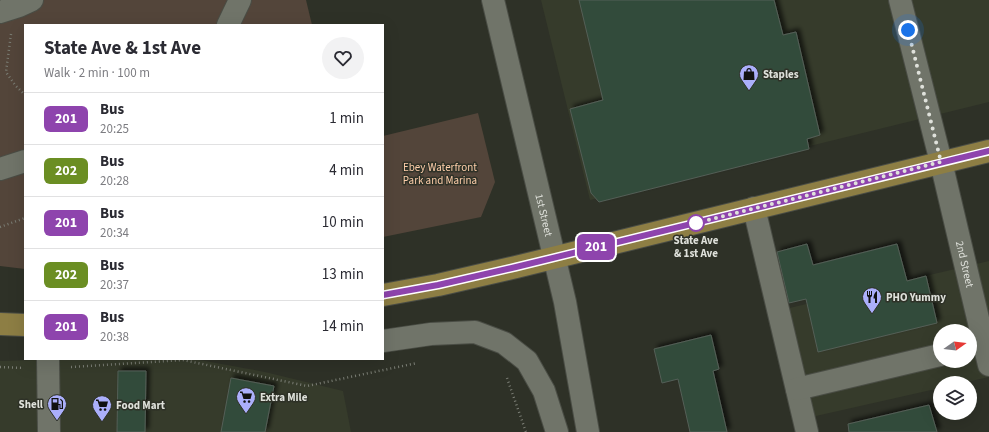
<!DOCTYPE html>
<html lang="en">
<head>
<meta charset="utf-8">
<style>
  :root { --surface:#fff; --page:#f2f2f3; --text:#2b2b33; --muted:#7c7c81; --line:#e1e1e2 }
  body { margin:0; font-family:"Source Sans 3",sans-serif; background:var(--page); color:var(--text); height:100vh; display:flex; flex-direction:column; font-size:15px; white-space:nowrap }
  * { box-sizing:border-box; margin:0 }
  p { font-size:13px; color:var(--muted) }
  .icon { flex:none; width:22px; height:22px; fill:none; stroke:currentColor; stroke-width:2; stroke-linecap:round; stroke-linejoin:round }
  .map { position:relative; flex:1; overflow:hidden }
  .panel { position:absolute; left:24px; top:24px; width:360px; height:336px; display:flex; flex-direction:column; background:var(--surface); border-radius:0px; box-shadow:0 4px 16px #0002 }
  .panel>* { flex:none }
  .badge { padding:0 8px; border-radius:6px; font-size:14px; line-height:26px }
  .needle { width:26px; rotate:76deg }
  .controls { position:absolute; left:933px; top:324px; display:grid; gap:8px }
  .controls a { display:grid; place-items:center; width:44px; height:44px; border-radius:50%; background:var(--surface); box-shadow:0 4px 16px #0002; font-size:20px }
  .you { position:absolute; width:20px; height:20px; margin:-10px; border:3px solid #fff; border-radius:50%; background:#1a73e8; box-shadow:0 0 0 6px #1a73e833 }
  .map>.badge { position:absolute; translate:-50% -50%; box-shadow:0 0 0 2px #fff }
  .round { display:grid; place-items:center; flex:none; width:42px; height:42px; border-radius:21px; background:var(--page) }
  .head { display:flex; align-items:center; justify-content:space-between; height:68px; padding:0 20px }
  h1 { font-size:19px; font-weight:700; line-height:30px }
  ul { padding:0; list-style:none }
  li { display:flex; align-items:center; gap:12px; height:52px; padding:0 20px; border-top:1px solid var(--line) }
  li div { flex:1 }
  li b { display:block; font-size:15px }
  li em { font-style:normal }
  li .badge { min-width:44px; font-weight:700; text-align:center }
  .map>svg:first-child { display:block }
</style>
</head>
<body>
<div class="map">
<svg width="989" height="432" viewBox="0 0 989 432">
  <defs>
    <filter id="shadow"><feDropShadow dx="3.5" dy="-3.5" stdDeviation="2" flood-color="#0009"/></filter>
  </defs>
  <rect width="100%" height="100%" fill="#2e3127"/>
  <g fill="#363b2b" fill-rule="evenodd">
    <path d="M541 0H989V102L590 200Z"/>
    <path d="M989 261V377L962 383H940V388L807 418 781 310ZM940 331H970V361H940Z"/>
    <path d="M78 359H194L265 372 343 391 351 432H0V361Z"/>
  </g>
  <g fill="#53453a">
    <path d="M0 0H306L312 25H25V269L0 266Z"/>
    <path d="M478 113 495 182 481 217 383 237V136Z"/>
  </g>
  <g fill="#324b3a" stroke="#545f57" filter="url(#shadow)">
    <path d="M579 0H774L783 35 796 32 820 135 807 139 809 149 599 202 591 193 570 109 603 100Z"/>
    <path d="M807 244 813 265 897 244 907 281 926 276 937 323 818 352 806 299 789 303 777 252Z"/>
    <path d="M711 335 719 369 713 371 727 432H690L678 379 662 383 654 349Z"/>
    <path d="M118 371H146L145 432H117Z"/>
    <path d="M231 378 274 386 265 432H221Z"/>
    <path d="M929 405 937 432H849L848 424Z"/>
  </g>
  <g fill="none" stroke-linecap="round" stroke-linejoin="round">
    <defs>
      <g id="minor">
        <path id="s1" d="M493 0 565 302 588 432"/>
        <path id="s2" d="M900 0 941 162 989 365"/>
        <path d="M0 12 19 6 32 0"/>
        <path d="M228 25 240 0"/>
        <path d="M0 169 25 161"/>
        <path d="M754 208 807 432"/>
        <path d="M383 341 431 334 475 332 504 343 527 361 544 391 557 432"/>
        <path d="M48 359 49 432"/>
        <path d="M797 389 940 355"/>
      </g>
      <g id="major">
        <path d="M383 295 438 285 516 267 989 151"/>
        <path d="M0 324 25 325"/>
      </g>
    </defs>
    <use href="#minor" stroke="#4a4d45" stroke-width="24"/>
    <use href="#major" stroke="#4a4d45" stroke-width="24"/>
    <g stroke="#7b7e75" stroke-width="2.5" stroke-dasharray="1 3" stroke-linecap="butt">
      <path d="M11 34 6 72 15 85 25 95"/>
      <path d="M0 227 25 218"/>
      <path d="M0 367 24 368"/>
      <path d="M71 367 183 360 307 386 417 363"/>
      <path d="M507 378 526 432"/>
    </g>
    <use href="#minor" stroke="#707469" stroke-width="22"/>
    <use href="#major" stroke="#8d7e44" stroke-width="22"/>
  </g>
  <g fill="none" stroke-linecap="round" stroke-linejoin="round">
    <defs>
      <path id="line" d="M383 295 438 285 516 267 989 151"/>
    </defs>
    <use href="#line" stroke="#fff" stroke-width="9"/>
    <use href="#line" stroke="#8e44ad" stroke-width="6"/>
    <path stroke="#dfe1db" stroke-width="4" stroke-dasharray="0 7.2" d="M696 223 692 224 941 162 908 30"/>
  </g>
  <defs>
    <symbol id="shop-pin" viewBox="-11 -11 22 30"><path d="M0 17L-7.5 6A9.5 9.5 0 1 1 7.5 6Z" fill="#abaffb" stroke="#2e3127"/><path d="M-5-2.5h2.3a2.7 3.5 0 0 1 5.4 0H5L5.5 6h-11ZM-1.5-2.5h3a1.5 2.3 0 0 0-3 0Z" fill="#111"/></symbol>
    <symbol id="restaurant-pin" viewBox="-11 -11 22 30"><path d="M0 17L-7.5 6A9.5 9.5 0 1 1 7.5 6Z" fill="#abaffb" stroke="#2e3127"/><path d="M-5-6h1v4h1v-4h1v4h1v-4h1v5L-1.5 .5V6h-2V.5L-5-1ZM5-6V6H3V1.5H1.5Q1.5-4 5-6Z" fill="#111"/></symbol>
    <symbol id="supermarket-pin" viewBox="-11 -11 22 30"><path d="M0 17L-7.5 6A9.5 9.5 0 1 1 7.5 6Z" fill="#abaffb" stroke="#2e3127"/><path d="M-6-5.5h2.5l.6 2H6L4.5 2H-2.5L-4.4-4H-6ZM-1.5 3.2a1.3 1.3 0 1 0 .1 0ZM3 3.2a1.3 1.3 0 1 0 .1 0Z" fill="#111"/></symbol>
    <symbol id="fuel-pin" viewBox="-11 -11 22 30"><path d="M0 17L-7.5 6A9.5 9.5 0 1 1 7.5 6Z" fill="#abaffb" stroke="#2e3127"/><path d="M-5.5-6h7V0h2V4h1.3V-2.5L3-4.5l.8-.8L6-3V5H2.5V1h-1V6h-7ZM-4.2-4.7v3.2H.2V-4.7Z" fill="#111"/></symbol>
  </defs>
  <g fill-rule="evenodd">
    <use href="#shop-pin" x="738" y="63" width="22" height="30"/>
    <use href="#restaurant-pin" x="861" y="286" width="22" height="30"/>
    <use href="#supermarket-pin" x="235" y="386" width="22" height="30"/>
    <use href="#fuel-pin" x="46" y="393" width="22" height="30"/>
    <use href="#supermarket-pin" x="91" y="394" width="22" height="30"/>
  </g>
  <circle fill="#fff" stroke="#8e44ad" stroke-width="2" cx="696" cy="223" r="8"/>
  <g text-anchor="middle" stroke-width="3" stroke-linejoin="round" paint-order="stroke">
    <g font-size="11" font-weight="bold" fill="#dfe1db" stroke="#2e3127" text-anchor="start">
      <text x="763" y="78">Staples</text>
      <text x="886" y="301">PHO Yummy</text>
      <text x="260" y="401">Extra Mile</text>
      <text x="43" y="408" text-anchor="end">Shell</text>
      <text x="116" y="409">Food Mart</text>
    </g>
    <g font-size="11" fill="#feceaa" stroke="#2e3127">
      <text x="440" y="171">Ebey Waterfront<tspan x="440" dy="13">Park and Marina</tspan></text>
    </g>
    <g font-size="11" fill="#dfe1db" stroke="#2e3127">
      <text dy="4" stroke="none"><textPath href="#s1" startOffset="221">1st Street</textPath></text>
      <text dy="4" stroke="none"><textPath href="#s2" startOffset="272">2nd Street</textPath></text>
    </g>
    <g font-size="11" font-weight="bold" fill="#dfe1db" stroke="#2e3127">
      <text x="696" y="244">State Ave<tspan x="696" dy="13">&amp; 1st Ave</tspan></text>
    </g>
  </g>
</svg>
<div class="controls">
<a><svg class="needle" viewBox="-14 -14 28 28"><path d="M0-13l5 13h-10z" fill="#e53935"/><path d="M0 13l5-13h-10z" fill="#7c7c81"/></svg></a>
<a><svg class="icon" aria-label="layers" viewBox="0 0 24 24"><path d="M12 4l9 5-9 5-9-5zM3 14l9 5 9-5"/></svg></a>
</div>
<div class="you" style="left:908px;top:30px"></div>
<b class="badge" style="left:596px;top:247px;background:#8e44ad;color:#fff">201</b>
<section class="panel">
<div class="head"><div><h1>State Ave &amp; 1st Ave</h1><p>Walk · 2 min · 100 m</p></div><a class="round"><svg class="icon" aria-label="heart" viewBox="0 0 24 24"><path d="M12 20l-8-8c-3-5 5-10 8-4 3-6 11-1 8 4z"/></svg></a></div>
<ul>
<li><span class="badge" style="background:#8e44ad;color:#fff">201</span><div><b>Bus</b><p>20:25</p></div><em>1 min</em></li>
<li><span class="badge" style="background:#6b8e23;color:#fff">202</span><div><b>Bus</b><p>20:28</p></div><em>4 min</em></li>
<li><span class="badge" style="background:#8e44ad;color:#fff">201</span><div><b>Bus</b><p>20:34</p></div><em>10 min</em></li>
<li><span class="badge" style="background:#6b8e23;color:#fff">202</span><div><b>Bus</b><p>20:37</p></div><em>13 min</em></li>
<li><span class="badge" style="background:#8e44ad;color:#fff">201</span><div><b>Bus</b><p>20:38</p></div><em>14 min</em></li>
</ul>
</section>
</div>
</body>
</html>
